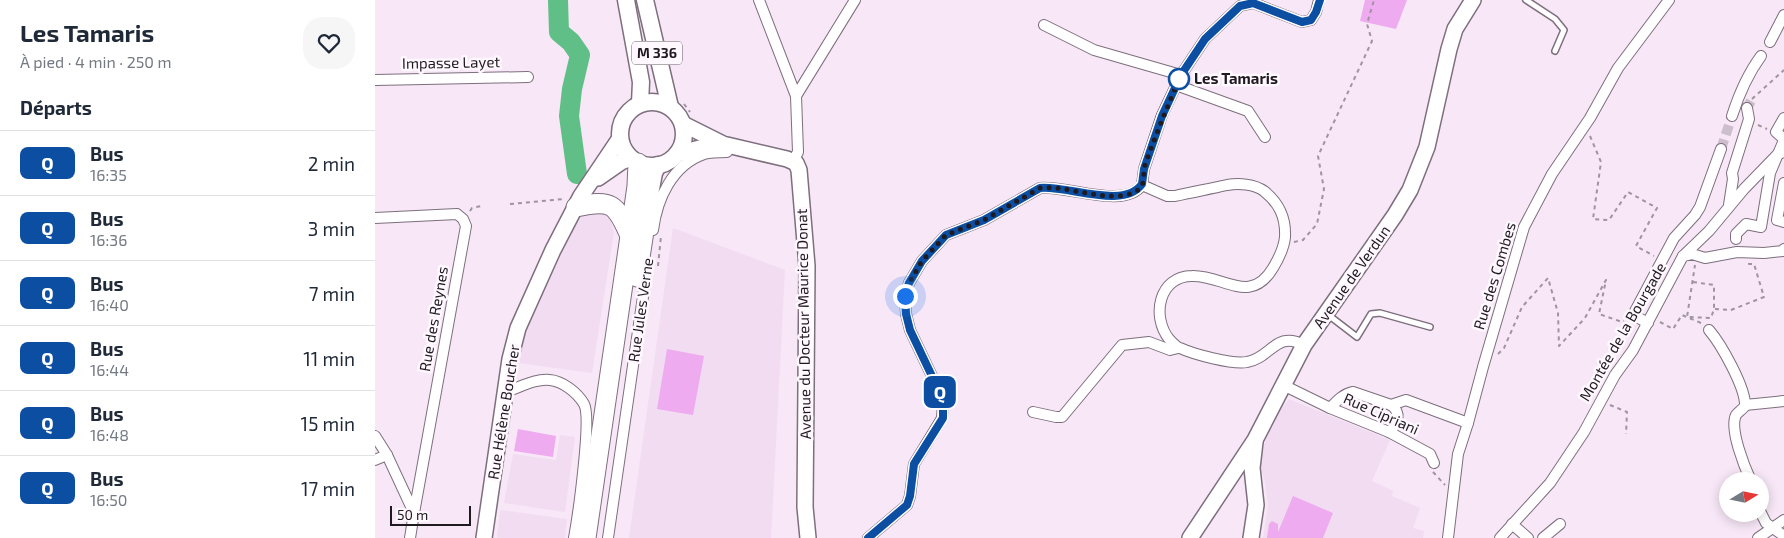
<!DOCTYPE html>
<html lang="fr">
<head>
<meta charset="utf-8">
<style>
  :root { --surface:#fff; --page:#f6f6f7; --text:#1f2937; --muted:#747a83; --line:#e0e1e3 }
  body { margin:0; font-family:"Exo 2",sans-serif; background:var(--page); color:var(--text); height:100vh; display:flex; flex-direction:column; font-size:19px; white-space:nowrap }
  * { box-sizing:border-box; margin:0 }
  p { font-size:16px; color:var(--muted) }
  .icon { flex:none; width:28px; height:28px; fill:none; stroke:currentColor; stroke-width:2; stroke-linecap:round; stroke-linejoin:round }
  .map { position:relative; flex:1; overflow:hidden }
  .side { display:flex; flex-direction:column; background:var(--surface); width:375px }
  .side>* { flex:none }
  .badge { padding:0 10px; border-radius:8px; font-size:18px; line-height:32px }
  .needle { width:32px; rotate:80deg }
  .buttons { position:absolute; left:1344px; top:472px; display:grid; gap:10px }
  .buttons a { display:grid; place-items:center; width:50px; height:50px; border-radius:50%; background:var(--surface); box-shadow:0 2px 12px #0003; font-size:25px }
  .scale { position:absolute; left:15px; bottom:12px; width:81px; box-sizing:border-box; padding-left:5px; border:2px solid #1f1a20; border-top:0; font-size:14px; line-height:18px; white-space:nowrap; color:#1f1a20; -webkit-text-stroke:4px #fff8ff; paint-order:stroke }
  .you { position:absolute; width:25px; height:25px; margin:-12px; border:4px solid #fff; border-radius:50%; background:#1a73e8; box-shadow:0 0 0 8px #1a73e833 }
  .map>.badge { position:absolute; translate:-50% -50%; box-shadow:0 0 0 2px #fff }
  h2 { padding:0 20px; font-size:19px; line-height:45px }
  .round { display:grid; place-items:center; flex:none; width:52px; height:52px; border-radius:20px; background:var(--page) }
  .summary { display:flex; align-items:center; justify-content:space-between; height:85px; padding:0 20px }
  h1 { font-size:24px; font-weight:700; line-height:38px }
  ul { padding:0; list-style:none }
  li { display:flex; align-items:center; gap:15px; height:65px; padding:0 20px; border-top:1px solid var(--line) }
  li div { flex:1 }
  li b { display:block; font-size:19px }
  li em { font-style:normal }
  li .badge { min-width:55px; font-weight:700; text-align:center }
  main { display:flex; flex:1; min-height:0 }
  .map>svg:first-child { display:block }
</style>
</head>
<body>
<main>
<section class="side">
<div class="summary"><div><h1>Les Tamaris</h1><p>À pied · 4 min · 250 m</p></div><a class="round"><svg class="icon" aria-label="heart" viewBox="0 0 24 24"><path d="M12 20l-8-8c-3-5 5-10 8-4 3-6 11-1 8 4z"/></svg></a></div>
<h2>Départs</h2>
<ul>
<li><span class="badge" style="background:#0b4ea2;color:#fff">Q</span><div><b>Bus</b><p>16:35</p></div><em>2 min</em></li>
<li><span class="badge" style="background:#0b4ea2;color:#fff">Q</span><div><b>Bus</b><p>16:36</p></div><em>3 min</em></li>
<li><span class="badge" style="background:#0b4ea2;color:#fff">Q</span><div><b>Bus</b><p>16:40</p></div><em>7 min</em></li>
<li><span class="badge" style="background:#0b4ea2;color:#fff">Q</span><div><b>Bus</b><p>16:44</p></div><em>11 min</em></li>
<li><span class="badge" style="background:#0b4ea2;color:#fff">Q</span><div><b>Bus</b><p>16:48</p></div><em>15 min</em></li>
<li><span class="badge" style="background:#0b4ea2;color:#fff">Q</span><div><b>Bus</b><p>16:50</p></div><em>17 min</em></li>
</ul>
</section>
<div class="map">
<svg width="1409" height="538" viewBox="0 0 1409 538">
  <rect width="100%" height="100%" fill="#f7e7f7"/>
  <g fill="#f2dcf2">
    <path d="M218 211 231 214 235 219 239 232 217 373 144 363 145 346 202 220 210 212Z"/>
    <path d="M298 228 410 270 396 538H254Z"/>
    <path d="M914 399 1015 440 997 481 1018 491 1017 496 1045 508 1038 528 1049 531 1048 538H888L893 505 890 482 884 463 886 453 900 416Z"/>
    <path d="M185 435 200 437 190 512 129 503 138 454 181 460Z"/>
    <path d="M125 510 192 519 190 538H122Z"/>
  </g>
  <g fill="#eeabf0">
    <path d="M990 0H1032L1021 29 985 21Z"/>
    <path d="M292 349 329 356 318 415 282 409Z"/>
    <path d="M143 429 181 436 178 457 139 451Z"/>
    <path d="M918 496 958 513 948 538H892L894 524 897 521 903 524V532Z"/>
  </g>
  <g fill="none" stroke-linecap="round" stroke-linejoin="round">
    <path stroke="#5fbf86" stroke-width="20" d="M183 0 184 32 196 42 205 55 197 89 194 116 202 174"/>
    <g stroke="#ccbecc" stroke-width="10" stroke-dasharray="10 5" stroke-linecap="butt">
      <path d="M1372 108 1376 101"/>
      <path d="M1346 149 1357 116"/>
    </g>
    <defs>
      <g id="lane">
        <path d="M1151 0 1180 19 1189 30 1180 51"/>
        <path d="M952 314 982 337 996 314 1005 313 1055 327"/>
      </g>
      <g id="street">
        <path d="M384 0 421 96 423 152 418 161"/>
        <path d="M669 25 719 50 806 75"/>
        <path d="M1395 42 1409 15"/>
        <path d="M0 80 153 77"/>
        <path d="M801 85 873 111 890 137"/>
        <path d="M421 96 480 0"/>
        <path d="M1357 116C1364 94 1372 75 1386 56"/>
        <path d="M1409 118 1401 132 1409 139"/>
        <path d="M1409 183 1402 220 1409 222"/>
        <path d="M767 185 792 196H800C817 192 835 189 852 185 864 183 879 184 889 191 904 203 911 217 910 237 909 248 904 258 898 268 875 306 849 275 817 276 784 276 776 316 794 339 797 342 801 347 805 348 818 354 858 365 872 362 896 358 901 330 929 345"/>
        <path d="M1354 205 1358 179 1357 173 1374 119 1372 108"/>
        <path d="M0 218 82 214 88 219 91 226 39 513"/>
        <path d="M278 230C282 199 297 165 329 154 336 152 345 152 352 152"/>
        <path d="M1361 239V234L1371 224 1386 227 1395 173 1409 140"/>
        <path d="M1308 256 1317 254 1330 258 1362 252 1389 253 1408 251 1409 249"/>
        <path d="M1273 323 1258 315 1299 238 1320 215 1325 207 1346 149"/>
        <path d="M1334 330C1346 344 1371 388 1370 406 1367 410 1363 412 1361 415 1354 429 1370 468 1376 481"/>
        <path d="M908 385 955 408 1014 432 1055 454 1059 463"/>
        <path d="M130 392C144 388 160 378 175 380 187 381 202 392 209 404 217 418 203 516 199 538"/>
        <path d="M1370 405 1409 401"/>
        <path d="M955 408C962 401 968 394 978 392L1016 405 1031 400 1093 423"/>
        <path d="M658 412 681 417H687L747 345 774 342 795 350 803 348"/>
        <path d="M1014 432C1023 424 1027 413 1016 405"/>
        <path d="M0 436 12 455 39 513 35 538"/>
        <path d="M0 460 12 455"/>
        <path d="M1385 511 1391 523 1409 536"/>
        <path d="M1137 524 1153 538"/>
        <path d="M233 538 272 269"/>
        <path d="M493 538 532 505 535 496 539 464 567 418 568 403 565 393 535 330 531 314 530 296 534 283 547 261 571 235 609 220 665 188C692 185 749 210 767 185L769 169 787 115 806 75 830 39 865 6 878 3 927 22 936 20 941 12 944 0"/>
        <path d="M1073 538 1083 454 1093 423 1108 367 1149 227 1177 174 1215 118 1243 68 1294 0"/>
        <path d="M1125 538 1175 483 1209 432 1240 375 1258 350 1308 256 1334 231 1369 189 1403 154 1409 152"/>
        <path d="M1168 538 1185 524"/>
        <path d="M1383 538 1409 520"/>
      </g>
      <g id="secondary">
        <path d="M308 124 348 144"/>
        <path d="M302 154 336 145H352L412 159 421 163 424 170 432 266 430 507 433 538"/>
        <path d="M223 178 246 162 256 158"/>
        <path d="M109 538 135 359 143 328 178 250 206 196 245 138"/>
        <path d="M815 538 880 440 929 345 1020 215 1035 190 1052 147 1074 49 1080 29 1098 0"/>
        <path d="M876 538 881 505 877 468 880 442"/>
      </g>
      <g id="primary">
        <path d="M251 0 266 82 265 103"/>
        <path d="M270 0 295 107"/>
        <circle cx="277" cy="134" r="32"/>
        <path d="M273 205 279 173 283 165"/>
      </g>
      <g id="highway">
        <path d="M201 207C236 199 241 203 255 236"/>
        <path d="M262 277 273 205"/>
        <path d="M211 538 255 236 262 186 263 163"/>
      </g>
    </defs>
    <use href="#lane" stroke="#7d6f7d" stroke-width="8"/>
    <use href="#street" stroke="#7d6f7d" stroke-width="12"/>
    <use href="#secondary" stroke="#7d6f7d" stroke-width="18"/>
    <use href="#primary" stroke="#7d6f7d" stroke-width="19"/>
    <use href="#highway" stroke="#7d6f7d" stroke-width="21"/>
    <g stroke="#a094a0" stroke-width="2" stroke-dasharray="4 4" stroke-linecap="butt">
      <path d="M1377 99 1409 70"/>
      <path d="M309 104 315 112"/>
      <path d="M1383 125 1392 129"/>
      <path d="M1215 136 1226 162 1218 219 1234 220 1253 192 1282 208 1261 246 1279 256"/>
      <path d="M135 204 189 199"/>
      <path d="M95 211 97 208 106 206"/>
      <path d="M919 242 928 240 942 224 949 189 943 156 997 41 992 24 999 0"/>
      <path d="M283 266 286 236"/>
      <path d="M1318 282 1339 285V309L1336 318 1312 317 1320 265"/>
      <path d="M1340 309 1356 310 1389 297 1379 264H1374V262"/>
      <path d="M1285 322 1298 329 1307 315 1326 323"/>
      <path d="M1123 354 1129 348 1147 307 1173 278 1183 313 1184 346 1210 318 1231 280 1224 314 1247 322 1249 321"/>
      <path d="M1235 405 1252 412 1251 434"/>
      <path d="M1058 472 1070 485"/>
    </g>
    <use href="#lane" stroke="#fff" stroke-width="5"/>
    <use href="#street" stroke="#fff" stroke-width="10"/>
    <use href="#secondary" stroke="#fff" stroke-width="15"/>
    <use href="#primary" stroke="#fff" stroke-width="16"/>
    <use href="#highway" stroke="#fff" stroke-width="19"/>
  </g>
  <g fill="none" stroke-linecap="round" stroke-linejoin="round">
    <defs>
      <path id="line" d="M493 538 532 505 535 496 539 464 568 418V403L565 393 535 330 531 314 530 296 534 283 547 261 571 235 609 220 665 188C692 185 749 210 767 184L769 169 787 116 806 75 830 39 865 6 878 3 927 22 936 20 941 12 945 0"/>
    </defs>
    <use href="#line" stroke="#fff" stroke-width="11"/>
    <use href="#line" stroke="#0b4ea2" stroke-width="8"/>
    <path stroke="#1f1a20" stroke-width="5" stroke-dasharray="0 9" d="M530 296 534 283 547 261 571 235 609 220 665 188C688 186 711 195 734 196 744 196 759 196 766 187 770 181 768 172 770 165 781 134 793 105 806 75L804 79"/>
  </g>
  <circle fill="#fff" stroke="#0b4ea2" stroke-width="2.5" cx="804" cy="79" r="10"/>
  <g text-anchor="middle" stroke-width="5" stroke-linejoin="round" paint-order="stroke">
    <rect fill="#fff8ff" stroke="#625d63" stroke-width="1" x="257" y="41.5" width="50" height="23" rx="4"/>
    <g font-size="14" font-weight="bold" fill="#1f1a20">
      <text x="282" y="58">M 336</text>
    </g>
    <g font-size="15" fill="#1f1a20" stroke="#fff8ff">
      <text transform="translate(76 63) rotate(-1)" y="5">Impasse Layet</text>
      <text transform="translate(1120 276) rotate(-73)" y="5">Rue des Combes</text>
      <text transform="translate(977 277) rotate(-55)" y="5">Avenue de Verdun</text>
      <text transform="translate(266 310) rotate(-82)" y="5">Rue Jules Verne</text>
      <text transform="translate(59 319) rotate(-80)" y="5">Rue des Reynes</text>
      <text transform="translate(429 324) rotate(-91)" y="5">Avenue du Docteur Maurice Donat</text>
      <text transform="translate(1248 332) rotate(-60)" y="5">Montée de la Bourgade</text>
      <text transform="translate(129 412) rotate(-81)" y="5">Rue Hélène Boucher</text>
      <text transform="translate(1006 414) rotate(24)" y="5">Rue Cipriani</text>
    </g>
    <g font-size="15" font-weight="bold" fill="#1f1a20" stroke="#fff8ff" text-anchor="start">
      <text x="819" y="84">Les Tamaris</text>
    </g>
  </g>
</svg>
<div class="buttons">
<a><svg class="needle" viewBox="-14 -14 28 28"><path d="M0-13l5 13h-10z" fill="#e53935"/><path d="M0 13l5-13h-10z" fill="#747a83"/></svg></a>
</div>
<div class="scale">50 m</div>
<div class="you" style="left:530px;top:296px"></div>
<b class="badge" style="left:565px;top:392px;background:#0b4ea2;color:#fff">Q</b>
</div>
</main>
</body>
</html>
